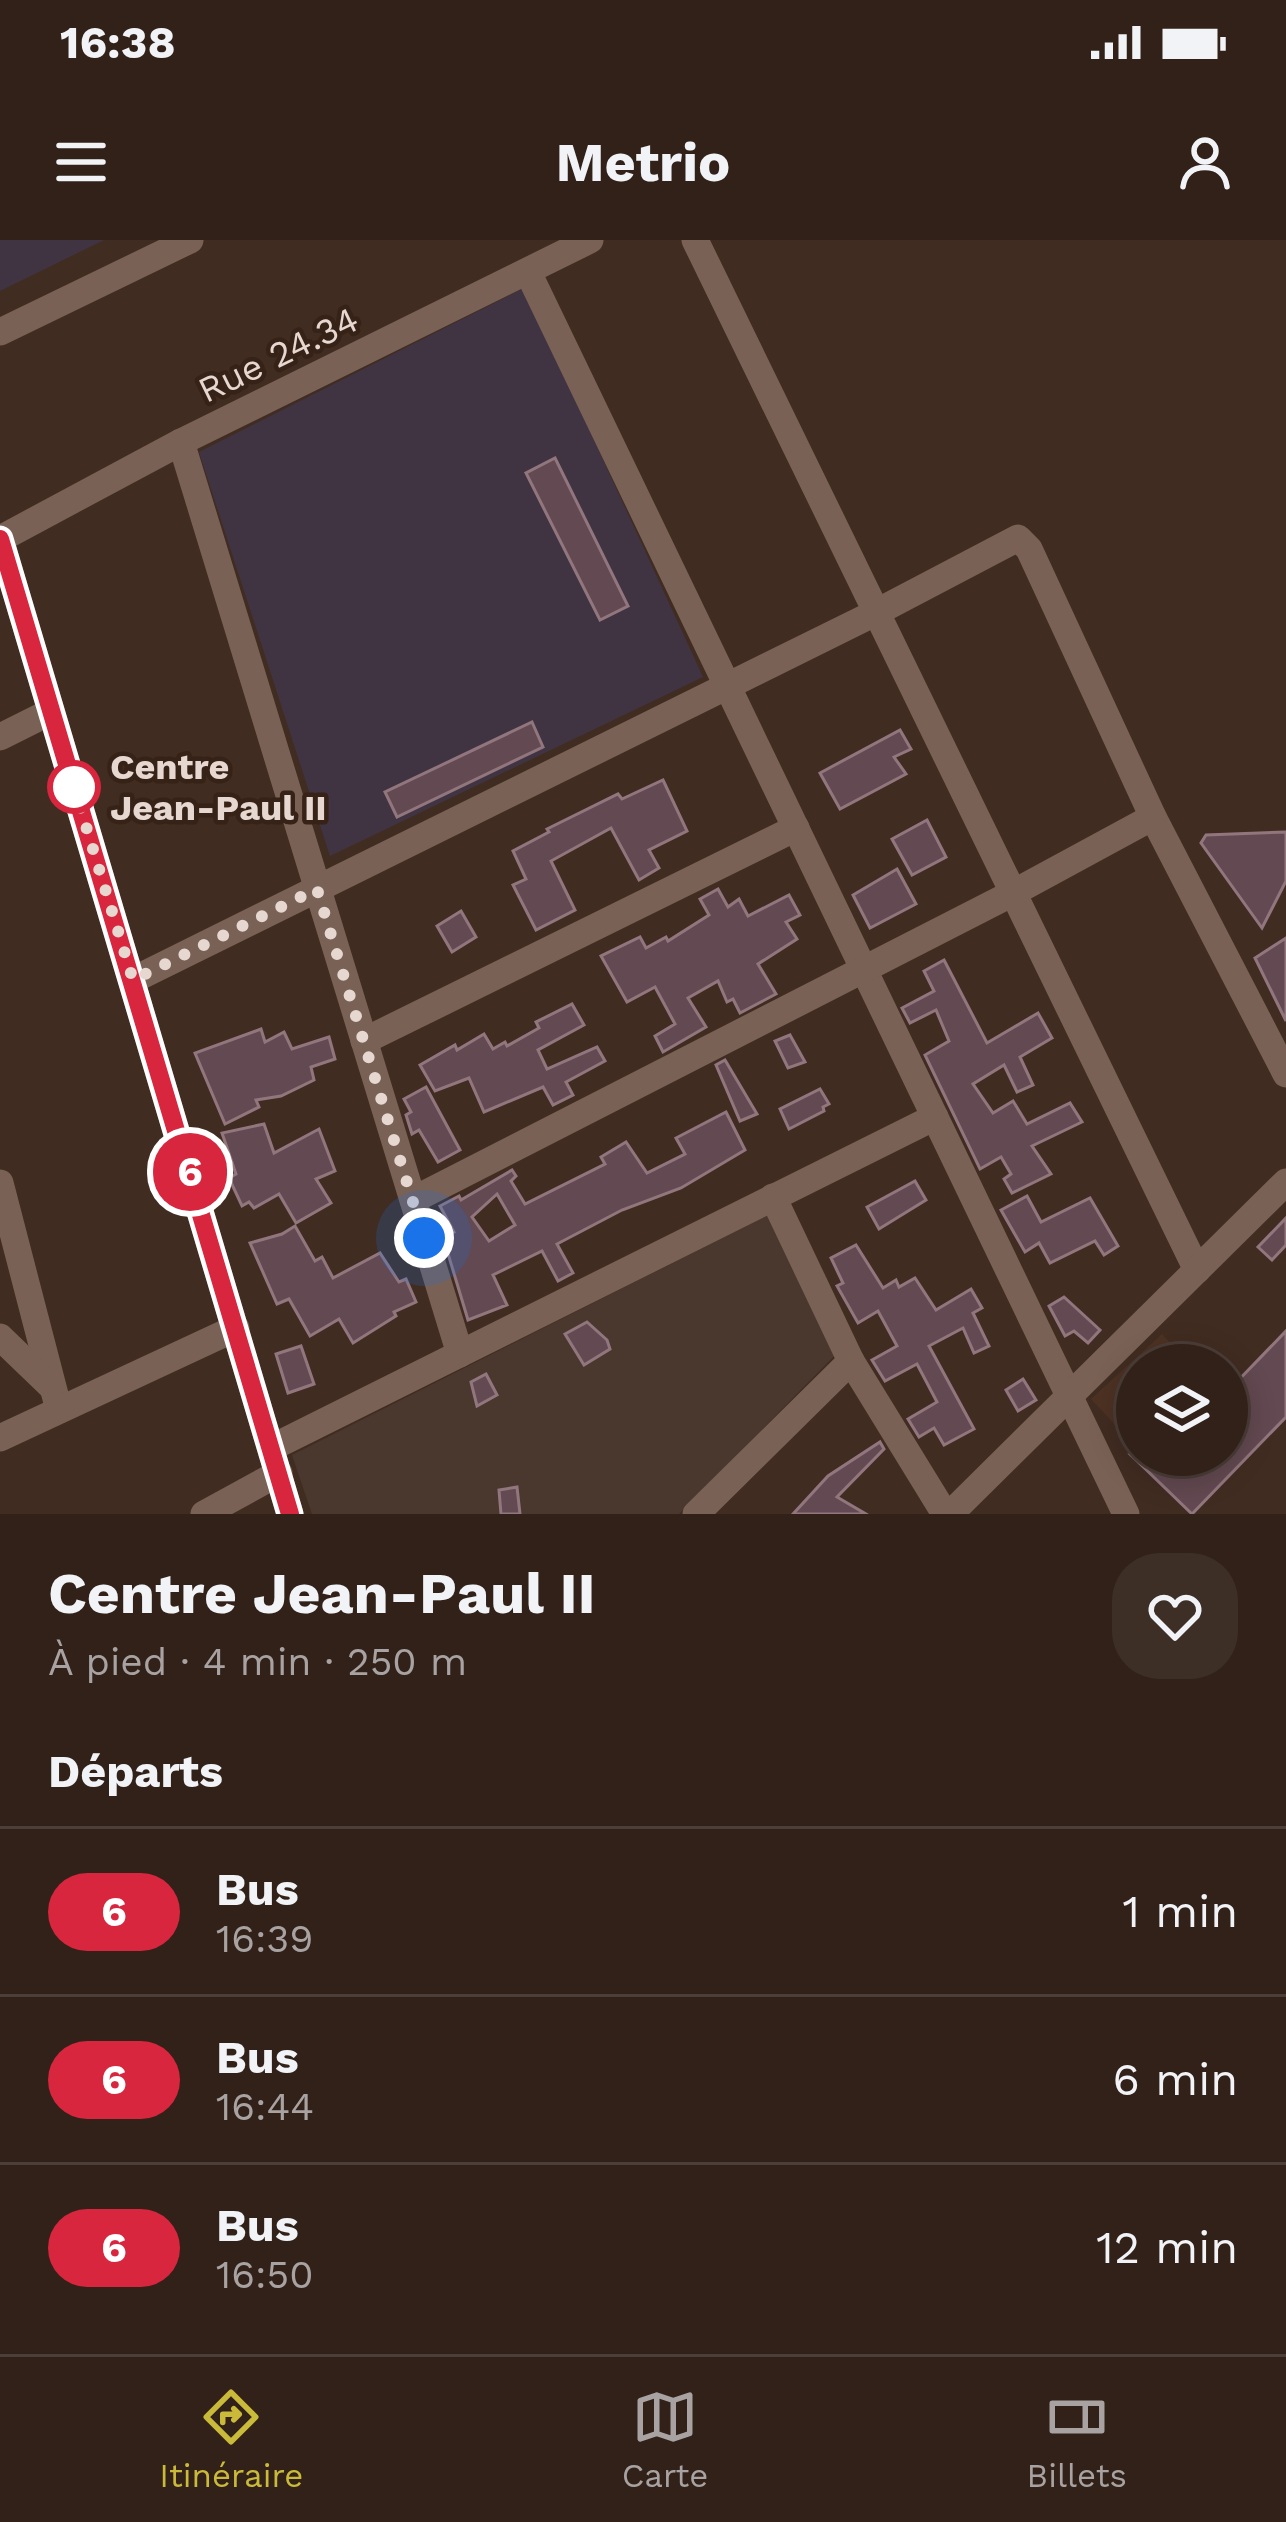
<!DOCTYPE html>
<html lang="fr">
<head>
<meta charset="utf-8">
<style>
  :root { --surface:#312119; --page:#3d2e26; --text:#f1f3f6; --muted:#a8a3a2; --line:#4c3e38; --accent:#caba3a }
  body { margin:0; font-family:"Work Sans",sans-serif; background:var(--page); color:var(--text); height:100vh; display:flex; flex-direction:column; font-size:45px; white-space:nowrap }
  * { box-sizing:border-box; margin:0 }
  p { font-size:39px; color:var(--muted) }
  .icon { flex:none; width:66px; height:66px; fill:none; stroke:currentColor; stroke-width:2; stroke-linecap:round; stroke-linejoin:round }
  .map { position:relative; height:1274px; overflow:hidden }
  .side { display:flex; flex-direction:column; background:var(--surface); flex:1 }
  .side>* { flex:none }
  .badge { padding:0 24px; border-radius:39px; font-size:42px; line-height:78px }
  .fabs { position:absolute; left:1116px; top:1104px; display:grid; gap:24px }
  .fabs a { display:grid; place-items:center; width:132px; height:132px; border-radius:50%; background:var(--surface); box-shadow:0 6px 30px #0003,0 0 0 3px var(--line); font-size:60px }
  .you { position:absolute; width:60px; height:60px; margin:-30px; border:9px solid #fff; border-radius:50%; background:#1a73e8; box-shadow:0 0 0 18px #1a73e833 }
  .map>.badge { position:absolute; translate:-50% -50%; box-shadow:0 0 0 6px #fff }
  h2 { padding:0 48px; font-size:45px; line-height:108px }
  .round { display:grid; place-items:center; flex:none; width:126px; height:126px; border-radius:48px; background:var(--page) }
  .headline { display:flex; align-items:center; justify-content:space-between; height:204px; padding:0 48px }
  h1 { font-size:57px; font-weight:700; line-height:90px }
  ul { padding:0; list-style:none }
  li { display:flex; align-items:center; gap:36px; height:168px; padding:0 48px; border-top:3px solid var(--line) }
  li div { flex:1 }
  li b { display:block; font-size:45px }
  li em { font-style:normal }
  li .badge { min-width:132px; font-weight:700; text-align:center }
  .status { display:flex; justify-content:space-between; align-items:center; height:84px; padding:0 60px; background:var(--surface); direction:ltr }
  .status svg { height:33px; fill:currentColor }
  header { display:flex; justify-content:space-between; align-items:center; height:156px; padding:0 48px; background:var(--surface); font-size:54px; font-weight:700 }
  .dock { display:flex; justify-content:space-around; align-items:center; height:168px; border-top:3px solid var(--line); background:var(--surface); font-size:33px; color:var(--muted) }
  .dock a { display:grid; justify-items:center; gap:6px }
  .dock .selected { color:var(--accent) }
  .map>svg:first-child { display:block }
</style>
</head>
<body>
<div class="status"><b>16:38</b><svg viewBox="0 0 49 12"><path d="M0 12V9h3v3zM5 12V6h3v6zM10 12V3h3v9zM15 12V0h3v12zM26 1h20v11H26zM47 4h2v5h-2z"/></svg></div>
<header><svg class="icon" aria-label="menu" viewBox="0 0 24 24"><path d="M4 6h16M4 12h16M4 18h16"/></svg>Metrio<svg class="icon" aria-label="person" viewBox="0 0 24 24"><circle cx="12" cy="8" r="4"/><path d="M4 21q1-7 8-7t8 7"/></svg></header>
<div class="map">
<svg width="1286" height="1274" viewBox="0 0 1286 1274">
  <rect width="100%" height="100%" fill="#412c21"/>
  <path fill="#4a382f" d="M781 968 847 1103 679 1274H312L292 1215Z"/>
  <path fill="#4d3223" d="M1162 1094 1190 1125H1137V1201L1133 1204 1091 1159Z"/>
  <g fill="#413442">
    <path d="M0 0H104L0 51Z"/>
    <path d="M524 48 703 437 330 616 199 212Z"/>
  </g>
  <g fill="#634951" stroke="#92767e" stroke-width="3" fill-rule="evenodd">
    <path d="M555 218 628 366 600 380 526 233Z"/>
    <path d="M532 482 543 507 397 577 385 552Z"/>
    <path d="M900 490 911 509 894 517 906 534 840 569 820 533Z"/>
    <path d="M663 540 687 591 649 610 659 628 639 640 611 588 551 621 575 670 536 690 513 645 526 639 513 611 549 592 547 589 618 554 622 559Z"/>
    <path d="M927 580 946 617 912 635 892 599Z"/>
    <path d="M1286 592V641L1262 688 1201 603 1206 595Z"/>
    <path d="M897 629 916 664 870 688 853 655Z"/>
    <path d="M718 649 728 667 739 659 748 676 789 655 800 675 786 682 797 699 758 724 776 754 740 773 733 759 727 762 718 741 688 758 706 787 663 812 655 796 675 784 655 747 627 762 601 716 640 697 646 708 666 697 668 701 709 675 700 659Z"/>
    <path d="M461 671 476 697 452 712 437 686Z"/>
    <path d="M1286 698V781L1255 718Z"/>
    <path d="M944 720 987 803 1038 773 1052 798 1020 817 1033 845 1017 852 1004 825 973 844 993 873 1013 861 1027 884 1070 863 1082 882 1032 906 1051 934 1012 953 1004 939 1011 934 1001 917 980 929 925 815 949 801 936 770 910 783 902 768 934 751 924 731Z"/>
    <path d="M572 764 584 785 538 810 547 829 597 807 605 821 566 842 573 855 553 865 543 847 484 872 469 838 435 851 420 825 455 805 457 810 484 794 493 809 505 802 507 806 539 788 536 782Z"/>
    <path d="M261 789 265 802 284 792 292 809 329 797 335 819 311 827 314 840 281 856 256 860 259 867 225 884 195 813Z"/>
    <path d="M790 795 805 822 788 828 775 801Z"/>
    <path d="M725 820 757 874 740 881 716 825Z"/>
    <path d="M426 847 460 910 438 922 419 890 412 894 406 875 411 872 404 859Z"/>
    <path d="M820 849 829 864 823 867 824 871 789 889 780 869Z"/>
    <path d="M726 872 745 910 681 948 622 970 557 1004 573 1033 558 1041 542 1011 493 1035 507 1065 468 1080 443 997 454 992 440 966 459 956 461 960 512 930 516 936 511 941 525 964 605 924 601 917 626 902 647 933 685 914 676 898ZM497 954 515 985 489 1001 472 977Z"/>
    <path d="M264 884 274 913 319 889 335 931 316 939 331 963 296 983 279 954 254 968 249 962 242 966 229 938 236 934 222 893Z"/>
    <path d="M915 941 926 960 879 989 867 967Z"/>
    <path d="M1027 956 1041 982 1090 958 1118 1006 1104 1015 1095 1001 1050 1023 1039 1003 1025 1012 1001 970Z"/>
    <path d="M1286 978V1005L1272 1020 1258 1007Z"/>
    <path d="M295 986 315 1021 322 1017 333 1038 380 1013 399 1042 406 1039 416 1062 394 1072 396 1076 353 1103 339 1079 310 1096 289 1059 277 1064 250 1003 282 994Z"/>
    <path d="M856 1005 883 1048 896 1040 899 1047 915 1038 936 1070 971 1049 982 1068 973 1073 989 1106 974 1113 963 1088 929 1106 974 1189 944 1205 934 1188 919 1197 908 1179 937 1162 917 1124 885 1141 872 1120 897 1106 878 1071 858 1083 837 1046 843 1043 831 1018Z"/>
    <path d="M1064 1057 1100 1090 1088 1103 1074 1091 1065 1096 1049 1066Z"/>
    <path d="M587 1082 607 1100 610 1109 584 1125 565 1094Z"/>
    <path d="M1286 1091V1177L1192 1274 1131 1215H1227V1152Z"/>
    <path d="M301 1106 314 1144 288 1153 276 1114Z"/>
    <path d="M486 1134 497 1155 477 1166 471 1142Z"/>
    <path d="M1023 1139 1036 1160 1018 1171 1006 1150Z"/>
    <path d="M880 1202 884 1209 837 1257 866 1274H793L828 1236Z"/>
    <path d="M517 1247 520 1274H501L499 1250Z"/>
  </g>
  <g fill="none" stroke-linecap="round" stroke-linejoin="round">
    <g stroke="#7a6155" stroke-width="27">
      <path d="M695 0 1197 1030"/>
      <path d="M528 32 1126 1274"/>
      <path d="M0 92 190 0"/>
      <path d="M181 202 460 1114"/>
      <path d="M0 299 290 1274"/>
      <path d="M0 299 181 202 590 0"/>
      <path d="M0 497 50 472"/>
      <path d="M133 740 877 372 1018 298 1029 309 1153 577 1286 834"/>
      <path d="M364 801 796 588"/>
      <path d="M0 943 59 1170"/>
      <path d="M773 957 851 1121 945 1274"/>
      <path d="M413 960 1013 653 1153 577"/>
      <path d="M0 1097 52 1147"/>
      <path d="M0 1198 236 1088"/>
      <path d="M271 1208 935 877"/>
      <path d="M204 1274 279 1233"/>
      <path d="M696 1274 851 1121"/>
      <path d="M950 1274 1286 942"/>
    </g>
  </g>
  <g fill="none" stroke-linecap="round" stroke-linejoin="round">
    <defs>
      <path id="line" d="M0 299 290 1274"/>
    </defs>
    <use href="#line" stroke="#fff" stroke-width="27"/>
    <use href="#line" stroke="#d7263d" stroke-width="18"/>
    <path stroke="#e6d8d1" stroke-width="12" stroke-dasharray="0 21.6" d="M74 547 133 740 317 649 424 998"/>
  </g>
  <circle fill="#fff" stroke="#d7263d" stroke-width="6" cx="74" cy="547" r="24"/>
  <g text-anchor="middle" stroke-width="9" stroke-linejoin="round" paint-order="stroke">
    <g font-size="36" fill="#e6d8d1" stroke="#372217">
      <text transform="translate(278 114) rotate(-26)" y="13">Rue 24.34</text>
    </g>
    <g font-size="36" font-weight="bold" fill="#e6d8d1" stroke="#372217" text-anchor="start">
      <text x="110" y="539">Centre<tspan x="110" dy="41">Jean-Paul II</tspan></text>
    </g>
  </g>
</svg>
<div class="fabs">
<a><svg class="icon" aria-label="layers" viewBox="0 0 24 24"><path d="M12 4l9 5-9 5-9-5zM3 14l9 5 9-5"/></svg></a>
</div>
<div class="you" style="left:424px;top:998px"></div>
<b class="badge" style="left:190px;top:932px;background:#d7263d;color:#fff">6</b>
</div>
<section class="side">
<div class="headline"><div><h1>Centre Jean-Paul II</h1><p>À pied · 4 min · 250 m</p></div><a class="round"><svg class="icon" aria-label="heart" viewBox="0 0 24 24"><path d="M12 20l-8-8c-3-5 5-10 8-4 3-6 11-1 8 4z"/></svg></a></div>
<h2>Départs</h2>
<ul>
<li><span class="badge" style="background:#d7263d;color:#fff">6</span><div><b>Bus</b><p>16:39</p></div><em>1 min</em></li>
<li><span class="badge" style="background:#d7263d;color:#fff">6</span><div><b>Bus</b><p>16:44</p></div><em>6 min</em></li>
<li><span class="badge" style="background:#d7263d;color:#fff">6</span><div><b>Bus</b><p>16:50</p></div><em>12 min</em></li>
</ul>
</section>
<nav class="dock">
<a class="selected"><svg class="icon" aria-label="directions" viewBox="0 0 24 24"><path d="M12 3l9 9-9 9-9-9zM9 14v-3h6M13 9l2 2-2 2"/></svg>Itinéraire</a>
<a><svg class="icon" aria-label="map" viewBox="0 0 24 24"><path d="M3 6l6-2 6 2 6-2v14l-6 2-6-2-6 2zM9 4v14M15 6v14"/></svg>Carte</a>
<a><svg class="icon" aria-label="tickets" viewBox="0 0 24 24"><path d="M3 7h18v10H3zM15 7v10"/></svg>Billets</a>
</nav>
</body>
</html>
